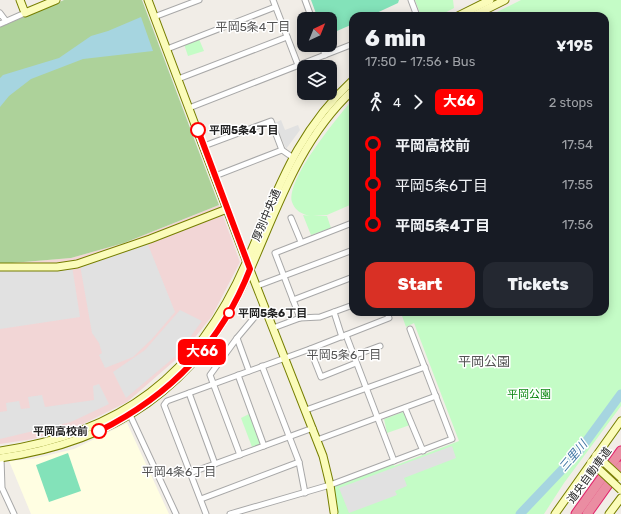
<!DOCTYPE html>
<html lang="en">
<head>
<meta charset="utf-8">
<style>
  :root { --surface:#171b24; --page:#242831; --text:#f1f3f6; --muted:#9ea1a6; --accent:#d93025 }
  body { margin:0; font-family:Rubik,"Noto Sans JP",sans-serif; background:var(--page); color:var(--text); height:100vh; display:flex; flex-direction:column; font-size:15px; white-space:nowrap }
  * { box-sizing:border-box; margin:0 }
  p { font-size:13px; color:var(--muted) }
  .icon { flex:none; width:22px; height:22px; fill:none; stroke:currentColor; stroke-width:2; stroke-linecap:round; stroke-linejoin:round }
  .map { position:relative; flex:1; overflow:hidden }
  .sheet { position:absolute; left:349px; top:12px; width:260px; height:304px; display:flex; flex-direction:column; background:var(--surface); border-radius:12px; box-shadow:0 2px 10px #0003 }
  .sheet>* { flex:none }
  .badge { padding:0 8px; border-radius:6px; font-size:14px; line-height:26px }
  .needle { width:26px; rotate:43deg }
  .buttons { position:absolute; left:297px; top:12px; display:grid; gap:8px }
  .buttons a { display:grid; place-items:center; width:40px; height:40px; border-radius:8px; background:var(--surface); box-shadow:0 2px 10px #0003; font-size:20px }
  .map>.badge { position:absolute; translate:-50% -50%; box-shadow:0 0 0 2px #fff }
  .legs { display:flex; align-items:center; gap:6px; height:44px; padding:0 16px; font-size:13px }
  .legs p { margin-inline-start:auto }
  .overview { display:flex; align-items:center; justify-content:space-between; height:68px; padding:0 16px }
  h1 { font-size:22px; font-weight:800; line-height:30px }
  .primary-button { display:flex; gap:8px; margin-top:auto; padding:8px 16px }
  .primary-button a { flex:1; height:46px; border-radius:12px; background:var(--accent); color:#fff; font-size:16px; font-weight:800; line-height:46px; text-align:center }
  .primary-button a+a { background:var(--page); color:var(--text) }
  ul { padding:0 16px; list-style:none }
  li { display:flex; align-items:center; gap:14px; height:40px; font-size:15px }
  li i { display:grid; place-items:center; width:6px; height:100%; margin:0 5px; background:currentColor }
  li i::after { content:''; width:10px; height:10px; margin:-5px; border:3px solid; border-radius:50%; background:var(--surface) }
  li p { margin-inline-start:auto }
  li:first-child i { background:linear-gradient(#0000 50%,currentColor 0) }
  li:last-child i { background:linear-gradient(currentColor 50%,#0000 0) }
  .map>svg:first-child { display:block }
</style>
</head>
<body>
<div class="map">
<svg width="621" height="514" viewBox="0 0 621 514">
  <rect width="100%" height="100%" fill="#f1ede7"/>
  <path fill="#f2d6d6" d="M219 205 240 262 212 316 180 356 127 402 81 425 33 439 0 444V264L71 258 124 243Z"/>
  <path fill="#fffee2" d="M127 423 169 514H31L9 461 33 459 74 449Z"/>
  <path fill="#add29a" d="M64 0H142L219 205 124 243 71 258 0 264V27Z"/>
  <g fill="#c4fcc6">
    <path d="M415 0H453L454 8 439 16H421Z"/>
    <path d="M521 0H621V406L564 483 544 514H337L333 487 337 485 393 463 394 466 459 441 414 323 406 327 401 313 393 315 391 312H605V16H489Z"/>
    <path d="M199 39 204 51 188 56 184 44Z"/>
    <path d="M353 99V213L350 205 327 215 313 216H327L331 228 311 235 303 215 310 216C302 214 295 211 292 202 286 179 338 117 353 99Z"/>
    <path d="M403 412 410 425 387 433 384 419Z"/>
    <path d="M249 414 260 443 259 445 252 447 241 418Z"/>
  </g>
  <g fill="#83e2b9">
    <path d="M311 0H399L398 3 370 16H353V24L330 34V19H318Z"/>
    <path d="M68 453 81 491 49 502 36 465Z"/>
  </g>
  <g fill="#e1e1e1">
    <path d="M281 120 285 130 298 125 300 130 286 149 275 123Z"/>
    <path d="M147 242 175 312 152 339 133 357 105 368 99 355 102 353 99 343 92 333 80 265Z"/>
    <path d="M72 266 80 317 0 329V270Z"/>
    <path d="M180 310 202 321 177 355 126 398 113 372 145 350Z"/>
    <path d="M99 384 109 404 71 422 0 439V412L7 411 6 403 19 401 21 409 30 408 28 397 42 395 45 407 94 400 93 386Z"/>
    <path d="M452 446 456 458 404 478 407 486 395 491 397 495 349 513 339 488Z"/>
  </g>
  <path fill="#a6d5e0" d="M141 17 153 51 83 59 31 79 9 96 0 107V78L3 75 59 58 91 36 108 31Z"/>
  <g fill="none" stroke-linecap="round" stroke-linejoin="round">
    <path stroke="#a6d5e0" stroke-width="9" d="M520 514 577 454 621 394"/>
    <defs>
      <g id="street">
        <path d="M273 0 298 65"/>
        <path d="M305 0 312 19"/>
        <path d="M411 0 417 16"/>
        <path d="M0 13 6 21"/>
        <path d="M154 17 199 0"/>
        <path d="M0 24 25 13"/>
        <path d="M322 45 325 55"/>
        <path d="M167 49 275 7"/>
        <path d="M178 79 287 37"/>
        <path d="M189 108 353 44"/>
        <path d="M204 146 271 121 282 150 292 157"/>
        <path d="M215 176 282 150"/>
        <path d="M291 218 301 242"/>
        <path d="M257 286 353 250"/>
        <path d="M293 300 353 277"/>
        <path d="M334 312 342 337"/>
        <path d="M300 318 275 253 352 223 353 226"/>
        <path d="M273 328 300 318 320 317 353 305"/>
        <path d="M346 335 394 461"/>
        <path d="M237 338 249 371"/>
        <path d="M310 349 321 377 356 363"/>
        <path d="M353 356 380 346"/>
        <path d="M262 366 299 462 305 493"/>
        <path d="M238 375 264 446"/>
        <path d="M189 393 215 464"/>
        <path d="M405 408 423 451"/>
        <path d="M306 410 425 367"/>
        <path d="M130 415 176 514"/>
        <path d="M317 440 436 396"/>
        <path d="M240 455 210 375 237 338 264 306"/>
        <path d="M1 458 2 488 14 514"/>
        <path d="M190 473 313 428"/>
        <path d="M201 499 299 462"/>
        <path d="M206 514 164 405 167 401 310 349 389 318 387 312"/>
        <path d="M230 514 330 485 452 439 410 329"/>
      </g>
      <g id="secondary">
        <path d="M20 0 25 13 56 0"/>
        <path d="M148 0 243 252 323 456 330 485 334 512"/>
        <path d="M458 16 490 0"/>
        <path d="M473 16 505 0"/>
        <path d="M0 267H57L77 264 150 239 227 209"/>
        <path d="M0 451C121 433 197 376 246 263 277 193 295 133 353 80"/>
        <path d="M0 458C114 442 197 387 245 281 276 213 297 142 353 90"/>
        <path d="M555 514 621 421"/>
        <path d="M609 514 621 498"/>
      </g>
      <g id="highway">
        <path d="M576 514 621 451"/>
        <path d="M587 514 621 466"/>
      </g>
    </defs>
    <use href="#street" stroke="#a8a8a8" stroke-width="7"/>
    <use href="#secondary" stroke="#767e01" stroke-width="9"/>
    <use href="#highway" stroke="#e2216b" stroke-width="11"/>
    <use href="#street" stroke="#fff" stroke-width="5"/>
    <use href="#secondary" stroke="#fbfcba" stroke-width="7"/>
    <use href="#highway" stroke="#ea8da2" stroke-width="9"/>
    <defs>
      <g id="secondary-bridge">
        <path d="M596 455 621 478"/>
        <path d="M591 462 621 490"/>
      </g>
    </defs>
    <use href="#secondary-bridge" stroke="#767e01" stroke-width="9" stroke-linecap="butt"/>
    <use href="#secondary-bridge" stroke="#fbfcba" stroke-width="7"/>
  </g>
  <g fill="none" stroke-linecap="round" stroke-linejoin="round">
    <defs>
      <path id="line-1" d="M99 431C170 396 221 344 250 269L198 130"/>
    </defs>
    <use href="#line-1" stroke="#fff" stroke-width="9"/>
    <use href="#line-1" stroke="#f00" stroke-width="6"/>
  </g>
  <g fill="#fff" stroke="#f00" stroke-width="2">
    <circle cx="198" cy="130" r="7"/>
    <circle cx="229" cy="313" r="5"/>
    <circle cx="99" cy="431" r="7"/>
  </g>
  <g text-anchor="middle" stroke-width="3" stroke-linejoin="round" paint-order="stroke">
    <g font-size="11" font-weight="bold" fill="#212121" stroke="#fff" text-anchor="start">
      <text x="209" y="134">平岡5条4丁目</text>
      <text x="238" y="317">平岡5条6丁目</text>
      <text x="88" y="435" text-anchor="end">平岡高校前</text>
    </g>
    <g font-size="11" fill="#212121" stroke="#fff">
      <text transform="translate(266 215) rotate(-67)" y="4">厚別中央通</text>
      <text transform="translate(589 475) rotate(-54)" y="4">道央自動車道</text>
    </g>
    <g font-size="11" fill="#08850d" stroke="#fff">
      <text x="529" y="398">平岡公園</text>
    </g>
    <g font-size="12" fill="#545454" stroke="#fff">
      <text x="253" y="31">平岡5条4丁目</text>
      <text x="344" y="359">平岡5条6丁目</text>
      <text x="179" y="476">平岡4条6丁目</text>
    </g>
    <g font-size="12" font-style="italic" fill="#4278a5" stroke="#fff">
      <text transform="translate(573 456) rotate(-50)" y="4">三里川</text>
    </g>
    <g font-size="13" fill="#545454" stroke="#fff">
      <text x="484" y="366">平岡公園</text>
    </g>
  </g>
</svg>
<div class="buttons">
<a><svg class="needle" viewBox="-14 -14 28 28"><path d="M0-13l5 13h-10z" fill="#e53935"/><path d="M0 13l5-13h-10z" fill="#9ea1a6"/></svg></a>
<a><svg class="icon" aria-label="layers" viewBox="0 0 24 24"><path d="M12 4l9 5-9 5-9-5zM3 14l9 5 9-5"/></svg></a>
</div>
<b class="badge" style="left:202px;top:352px;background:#f00;color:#fff">大66</b>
<section class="sheet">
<div class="overview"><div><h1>6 min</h1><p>17:50 – 17:56 · Bus</p></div><b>¥195</b></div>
<div class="legs"><svg class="icon" aria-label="walk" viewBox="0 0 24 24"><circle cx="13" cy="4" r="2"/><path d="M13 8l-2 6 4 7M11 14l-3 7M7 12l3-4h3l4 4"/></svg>4<svg class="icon" aria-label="forward" viewBox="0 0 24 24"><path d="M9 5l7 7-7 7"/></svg><b class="badge" style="background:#f00;color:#fff">大66</b><p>2 stops</p></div>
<ul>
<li><i style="color:#f00"></i><b>平岡高校前</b><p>17:54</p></li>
<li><i style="color:#f00"></i><span>平岡5条6丁目</span><p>17:55</p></li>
<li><i style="color:#f00"></i><b>平岡5条4丁目</b><p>17:56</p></li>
</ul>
<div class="primary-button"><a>Start</a><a>Tickets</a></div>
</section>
</div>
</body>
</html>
